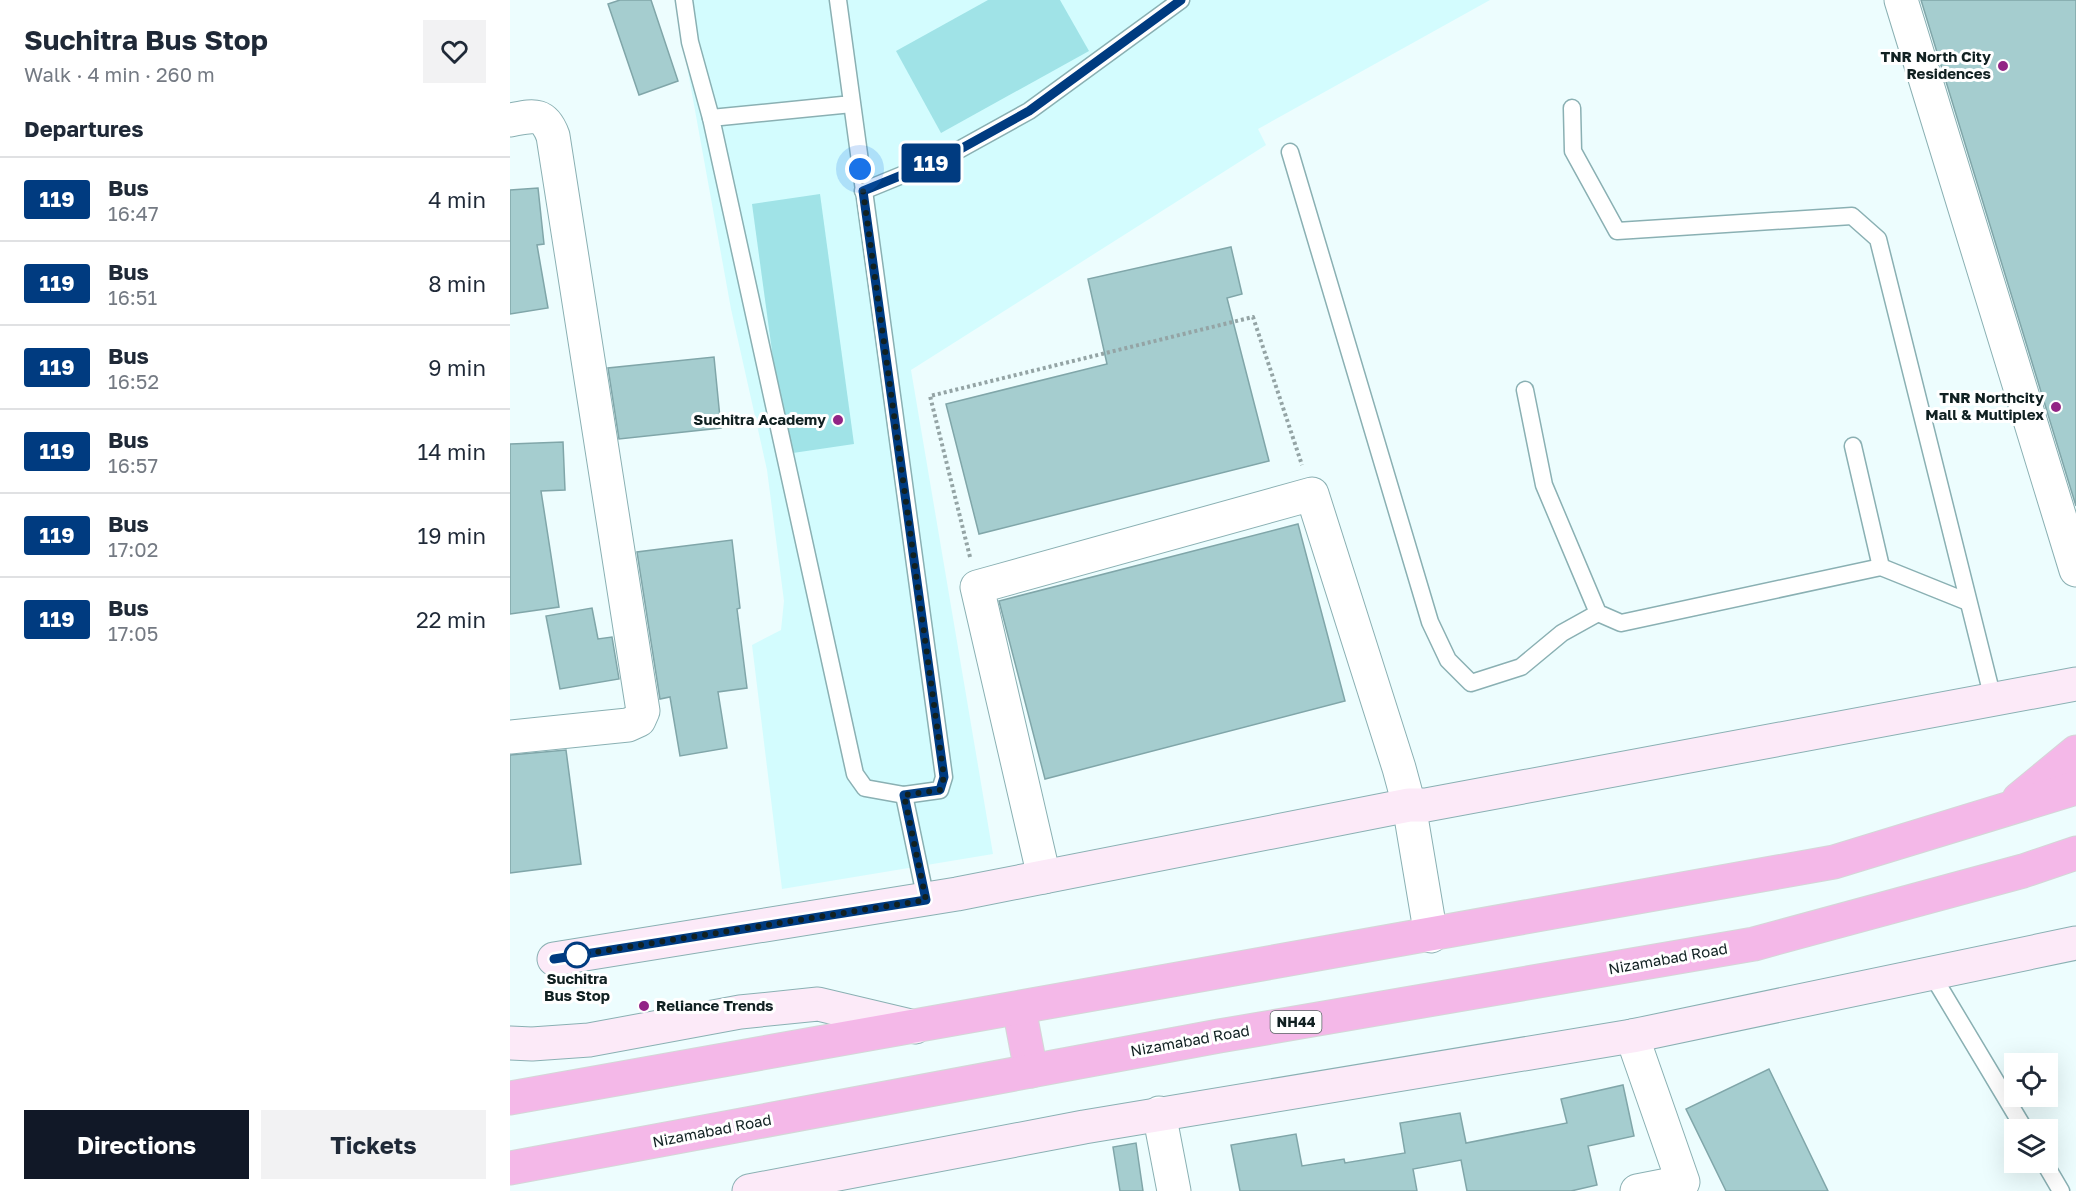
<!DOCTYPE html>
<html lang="en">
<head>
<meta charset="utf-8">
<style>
  :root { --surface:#fff; --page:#f2f2f3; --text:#1f2937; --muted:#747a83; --line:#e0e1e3; --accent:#111827 }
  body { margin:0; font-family:"Golos Text",sans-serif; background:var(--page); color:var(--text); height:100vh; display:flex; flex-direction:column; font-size:22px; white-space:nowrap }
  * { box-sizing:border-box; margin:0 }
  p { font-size:20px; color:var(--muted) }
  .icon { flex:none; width:33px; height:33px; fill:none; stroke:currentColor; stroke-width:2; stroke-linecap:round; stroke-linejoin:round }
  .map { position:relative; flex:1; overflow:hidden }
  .drawer { display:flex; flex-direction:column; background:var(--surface); width:510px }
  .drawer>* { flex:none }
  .badge { padding:0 12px; border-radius:4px; font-size:21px; line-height:39px }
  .tools { position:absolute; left:1494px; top:1053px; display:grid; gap:12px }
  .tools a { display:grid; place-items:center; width:54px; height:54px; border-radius:0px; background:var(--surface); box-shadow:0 6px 24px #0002; font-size:30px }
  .you { position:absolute; width:30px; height:30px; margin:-15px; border:4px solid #fff; border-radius:50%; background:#1a73e8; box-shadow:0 0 0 9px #1a73e833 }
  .map>.badge { position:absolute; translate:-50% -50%; box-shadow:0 0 0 3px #fff }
  h2 { padding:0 24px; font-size:22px; line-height:54px }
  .round { display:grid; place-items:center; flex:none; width:63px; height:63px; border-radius:0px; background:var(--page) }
  .headline { display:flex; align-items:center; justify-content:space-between; height:102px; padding:0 24px }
  h1 { font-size:28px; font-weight:700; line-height:45px }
  .button { display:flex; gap:12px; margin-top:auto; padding:12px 24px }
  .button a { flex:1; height:69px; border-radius:0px; background:var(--accent); color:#fff; font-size:24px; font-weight:700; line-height:69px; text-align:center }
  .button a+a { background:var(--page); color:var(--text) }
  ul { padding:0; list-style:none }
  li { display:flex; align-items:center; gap:18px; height:84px; padding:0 24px; border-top:2px solid var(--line) }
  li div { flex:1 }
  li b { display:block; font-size:22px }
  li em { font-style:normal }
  li .badge { min-width:66px; font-weight:700; text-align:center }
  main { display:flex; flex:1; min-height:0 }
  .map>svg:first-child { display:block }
</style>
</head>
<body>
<main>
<section class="drawer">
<div class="headline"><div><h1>Suchitra Bus Stop</h1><p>Walk · 4 min · 260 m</p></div><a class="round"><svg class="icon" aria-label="heart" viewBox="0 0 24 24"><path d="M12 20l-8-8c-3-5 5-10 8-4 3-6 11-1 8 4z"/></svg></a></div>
<h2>Departures</h2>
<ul>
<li><span class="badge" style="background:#003b80;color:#fff">119</span><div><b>Bus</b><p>16:47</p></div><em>4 min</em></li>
<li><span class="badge" style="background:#003b80;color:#fff">119</span><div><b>Bus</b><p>16:51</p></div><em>8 min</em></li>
<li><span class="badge" style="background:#003b80;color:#fff">119</span><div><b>Bus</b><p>16:52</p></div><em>9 min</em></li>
<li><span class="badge" style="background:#003b80;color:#fff">119</span><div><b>Bus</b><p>16:57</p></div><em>14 min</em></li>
<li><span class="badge" style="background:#003b80;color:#fff">119</span><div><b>Bus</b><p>17:02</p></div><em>19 min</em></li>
<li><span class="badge" style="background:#003b80;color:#fff">119</span><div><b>Bus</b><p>17:05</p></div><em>22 min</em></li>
</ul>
<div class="button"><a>Directions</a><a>Tickets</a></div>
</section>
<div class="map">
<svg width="1566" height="1191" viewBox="0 0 1566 1191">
  <rect width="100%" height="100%" fill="#edfdfe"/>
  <path fill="#d3fcfe" d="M165 0H980L748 129 756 145 401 370 483 854 272 889 242 645 271 630 274 601 257 470 221 309Z"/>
  <g fill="#a0e3e7">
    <path d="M478 0H550L579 51 431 133 386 51Z"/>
    <path d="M310 194 344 444 276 454 242 204Z"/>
  </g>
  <g fill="#a5cdcf" stroke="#80a6a9" stroke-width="1.5">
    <path d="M110 0H141L168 81 129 95 98 4Z"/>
    <path d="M1411 0H1566V506Z"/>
    <path d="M28 188 34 244 27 245 38 308 0 314V190Z"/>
    <path d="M721 247 732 294 717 298 759 461 469 534 436 404 597 364 578 279Z"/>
    <path d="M204 357 211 428 109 439 98 368Z"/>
    <path d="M53 442 55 490 31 491 49 607 0 614V444Z"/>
    <path d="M788 524 835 701 535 779 489 601Z"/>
    <path d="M222 540 230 608 227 609 237 688 208 692 217 748 170 756 160 697 150 699 127 552Z"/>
    <path d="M82 608 88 639 102 637 109 679 50 689 36 616Z"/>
    <path d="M56 750 71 864 0 873V755Z"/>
    <path d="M1259 1069 1318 1191H1216L1176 1109Z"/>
    <path d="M1113 1085 1124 1136 1078 1146 1087 1185 1061 1191H957L951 1160 903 1169 907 1191H730L721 1145 786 1134 792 1166 834 1159 835 1163 895 1153 890 1123 950 1113 956 1143 1057 1123 1051 1099Z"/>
    <path d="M626 1143 633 1191H610L603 1147Z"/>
  </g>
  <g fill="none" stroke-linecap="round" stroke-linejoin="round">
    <defs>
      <g id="lane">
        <path d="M174 0 180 42 201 118"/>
        <path d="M328 0 434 777 430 790 394 795 355 788 345 774 201 118 342 104"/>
        <path d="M1062 108 1063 151 1107 231 1342 216 1368 239 1483 699"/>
        <path d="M780 152 920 622 938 660 961 683 1011 667 1052 633 1088 613"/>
        <path d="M353 191 436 157 519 111 671 0"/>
        <path d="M1015 390 1034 485 1088 613 1111 623 1371 567 1458 602"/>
        <path d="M1343 446 1371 567"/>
        <path d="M394 795 416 900"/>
        <path d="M1421 973 1515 1130"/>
        <path d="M1534 1162 1551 1191"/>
      </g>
      <g id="street">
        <path d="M1391 0 1566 570"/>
        <path d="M0 120C22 116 34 111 43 136L133 711 129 720 118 725 0 737"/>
        <path d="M534 877 467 587 802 494 889 768 899 805 921 936"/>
        <path d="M1122 1036 1173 1182 1127 1191"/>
        <path d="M649 1113 664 1191"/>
      </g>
      <g id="secondary">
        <path d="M44 959 447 894 899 805H916L1566 684"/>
        <path d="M0 1043 22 1044 79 1040 230 1012 308 1004 405 1027"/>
        <path d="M239 1191 574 1127 1122 1036 1566 943"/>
      </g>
      <g id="highway">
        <path d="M1509 799 1566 752"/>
        <path d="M509 1008 521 1071"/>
        <path d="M0 1098 1324 862 1566 788"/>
        <path d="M0 1168 709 1036 1244 944 1513 871 1566 853"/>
      </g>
    </defs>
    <use href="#lane" stroke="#8ab0b3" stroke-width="19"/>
    <use href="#street" stroke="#8ab0b3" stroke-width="35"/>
    <use href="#secondary" stroke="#8ab0b3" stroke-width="35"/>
    <use href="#highway" stroke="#d4d7d7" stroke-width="35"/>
    <path stroke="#94a4a5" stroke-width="4" stroke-dasharray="3 3" stroke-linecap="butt" d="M460 557 420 396 743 317 792 465"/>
    <use href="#lane" stroke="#fff" stroke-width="16"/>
    <use href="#street" stroke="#fff" stroke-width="33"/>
    <use href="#secondary" stroke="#fceaf8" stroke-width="33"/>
    <use href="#highway" stroke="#f4b8e8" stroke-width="33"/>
  </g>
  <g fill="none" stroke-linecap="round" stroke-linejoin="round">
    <defs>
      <path id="line" d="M44 959 416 900 394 795 430 790 434 777 353 191 436 157 519 111 671 0"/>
    </defs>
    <use href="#line" stroke="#fff" stroke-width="14"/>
    <use href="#line" stroke="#003b80" stroke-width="9"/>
    <path stroke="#112122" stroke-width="6" stroke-dasharray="0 10.8" d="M67 955 416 900 394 795 430 790 434 777 350 169"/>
  </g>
  <g fill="#922485" stroke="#fff" stroke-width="2">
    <circle cx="1493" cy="66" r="6"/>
    <circle cx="1546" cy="407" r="6"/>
    <circle cx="328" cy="420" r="6"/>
    <circle cx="134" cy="1006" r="6"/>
  </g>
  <circle fill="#fff" stroke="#003b80" stroke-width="3" cx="67" cy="955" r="12"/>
  <g text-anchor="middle" stroke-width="6" stroke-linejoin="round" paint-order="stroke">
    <rect fill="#fff" stroke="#586464" stroke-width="1.5" x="760.5" y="1011" width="51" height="22" rx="4.5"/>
    <g font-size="14" font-weight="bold" fill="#112122">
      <text x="786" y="1027">NH44</text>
    </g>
    <g font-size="15" font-weight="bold" fill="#112122" stroke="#fff" text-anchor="end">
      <text x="1481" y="62">TNR North City<tspan x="1481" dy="17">Residences</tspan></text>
      <text x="1534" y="403">TNR Northcity<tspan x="1534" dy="17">Mall &amp; Multiplex</tspan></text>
      <text x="316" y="425">Suchitra Academy</text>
      <text x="146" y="1011" text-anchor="start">Reliance Trends</text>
    </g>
    <g font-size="15" fill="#112122" stroke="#fff">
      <text transform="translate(1158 959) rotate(-10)" y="5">Nizamabad Road</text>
      <text transform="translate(680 1041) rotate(-10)" y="5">Nizamabad Road</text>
      <text transform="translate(202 1131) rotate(-11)" y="5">Nizamabad Road</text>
    </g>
    <g font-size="15" font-weight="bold" fill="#112122" stroke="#fff">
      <text x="67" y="984">Suchitra<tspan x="67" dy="17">Bus Stop</tspan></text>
    </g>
  </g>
</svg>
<div class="tools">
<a><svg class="icon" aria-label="locate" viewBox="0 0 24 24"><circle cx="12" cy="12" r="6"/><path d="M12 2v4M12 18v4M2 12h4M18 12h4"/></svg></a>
<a><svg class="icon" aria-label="layers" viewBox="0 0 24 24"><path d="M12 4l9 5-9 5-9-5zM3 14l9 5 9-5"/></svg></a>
</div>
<div class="you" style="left:350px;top:169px"></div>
<b class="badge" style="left:421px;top:163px;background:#003b80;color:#fff">119</b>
</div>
</main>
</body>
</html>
